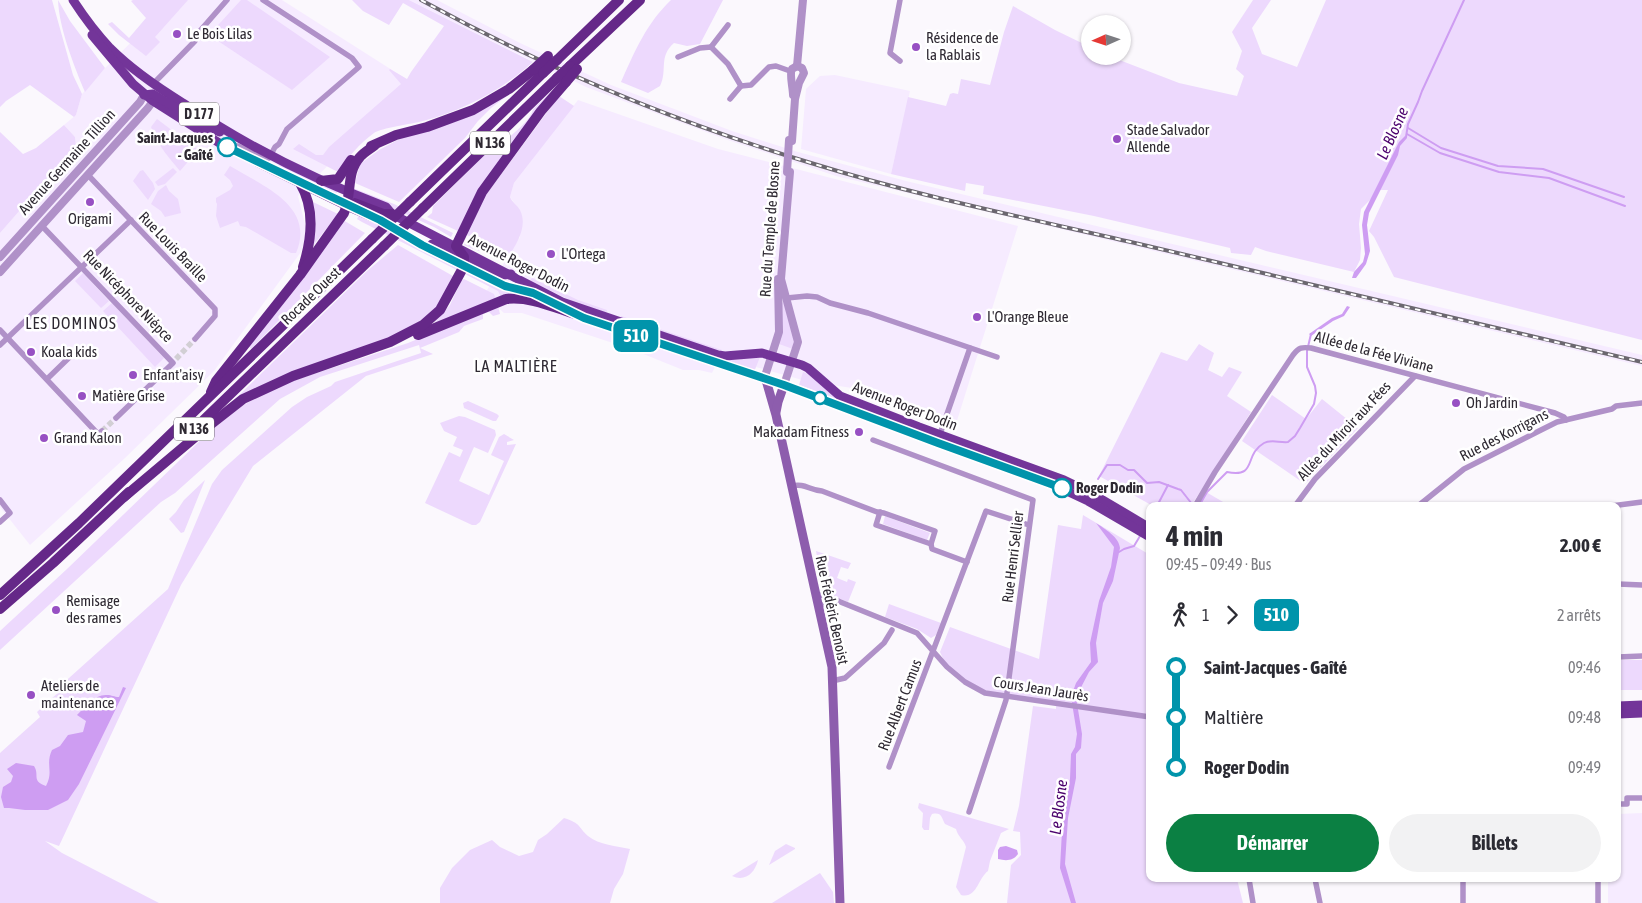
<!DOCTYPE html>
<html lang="fr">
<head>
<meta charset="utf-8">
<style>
  :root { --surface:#fff; --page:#f2f2f3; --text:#2b2b33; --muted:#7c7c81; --accent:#0b8043 }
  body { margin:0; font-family:"Asap Condensed",sans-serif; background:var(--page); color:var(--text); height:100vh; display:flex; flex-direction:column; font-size:19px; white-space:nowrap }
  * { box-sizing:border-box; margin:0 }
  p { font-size:16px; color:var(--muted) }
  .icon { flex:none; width:28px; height:28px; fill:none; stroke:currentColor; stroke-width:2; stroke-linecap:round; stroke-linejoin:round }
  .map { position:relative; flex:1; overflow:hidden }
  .panel { position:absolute; left:1146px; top:502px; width:475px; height:380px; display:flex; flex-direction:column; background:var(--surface); border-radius:10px; box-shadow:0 1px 4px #0004 }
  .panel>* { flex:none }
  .badge { padding:0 10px; border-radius:8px; font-size:18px; line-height:32px }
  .needle { width:32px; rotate:267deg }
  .tools { position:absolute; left:1081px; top:15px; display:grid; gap:10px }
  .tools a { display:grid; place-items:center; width:50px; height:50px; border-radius:50%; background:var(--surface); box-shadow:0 1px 4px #0004; font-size:25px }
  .map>.badge { position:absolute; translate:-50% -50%; box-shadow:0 0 0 2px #fff }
  .legs { display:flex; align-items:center; gap:8px; height:55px; padding:0 20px; font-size:16px }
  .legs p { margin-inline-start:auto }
  .headline { display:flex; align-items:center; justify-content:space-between; height:85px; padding:0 20px }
  h1 { font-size:28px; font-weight:700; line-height:38px }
  .action { display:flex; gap:10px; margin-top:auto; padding:10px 20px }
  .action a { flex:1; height:58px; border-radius:30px; background:var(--accent); color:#fff; font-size:20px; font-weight:700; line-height:58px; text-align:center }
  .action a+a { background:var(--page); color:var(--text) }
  ul { padding:0 20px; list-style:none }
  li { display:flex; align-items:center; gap:18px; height:50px; font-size:19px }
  li i { display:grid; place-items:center; width:8px; height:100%; margin:0 6px; background:currentColor }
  li i::after { content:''; width:12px; height:12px; margin:-6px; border:4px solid; border-radius:50%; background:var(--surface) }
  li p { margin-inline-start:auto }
  li:first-child i { background:linear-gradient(#0000 50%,currentColor 0) }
  li:last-child i { background:linear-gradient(currentColor 50%,#0000 0) }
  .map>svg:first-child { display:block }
</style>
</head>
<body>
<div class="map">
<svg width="1642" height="903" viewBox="0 0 1642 903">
  <rect width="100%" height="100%" fill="#fbf8fd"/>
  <g fill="#f6ebff">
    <path d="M174 0H282L414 84 348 145 298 196 306 228 305 238 301 252 214 371 125 458 30 545 0 507V233L76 146 75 137 64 125 76 115 82 94 105 68Z"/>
    <path d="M409 0H437L520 43 611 85 732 131 798 152 906 181 1642 355V366L836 176 725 139 586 87Z"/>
    <path d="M835 75 910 91 891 174 801 149 806 89 820 76Z"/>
    <path d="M578 100 718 149 1018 226 955 427 906 409 852 388 806 381 720 357 712 373 699 370H683L631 349 522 313H504L484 295 520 237V211L510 197 514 183Z"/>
    <path d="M1642 813V903H1608V879H1618V814Z"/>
  </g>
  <g fill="#edd9fd">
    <path d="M0 0H52L73 75 82 94 76 115 74 117 30 85 6 101 0 107Z"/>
    <path d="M58 0 70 21 105 68 85 92C74 66 59 28 58 0Z"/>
    <path d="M133 0H188L155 37 160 42 146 56 119 35 108 24 112 22 129 38 146 18 131 1Z"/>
    <path d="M241 0H247L330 57 292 90 209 35Z"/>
    <path d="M352 0H409L533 62C502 90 464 110 423 121 412 124 381 128 374 133 360 143 348 157 338 172L293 149 299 144 316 155H323L329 147 401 84 389 70 390 69 407 79 411 72 444 26 403 3 389 25 363 11Z"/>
    <path d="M671 0H723L700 44 687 46 674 43C658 57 668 70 660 86L648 93 621 82C635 51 646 24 671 0Z"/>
    <path d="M1253 0H1271L1252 28 1262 54 1297 67 1326 0H1642V340L1394 277 1374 237 1369 231 1388 190H1380L1361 209 1359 224 1361 248 1360 260 1354 272 1266 251 1255 247 1251 255 1231 253 1230 248 1094 216 983 194 984 186 966 183 965 191 891 174 908 97 946 106 950 94 953 93 958 94 961 79 990 85 1004 32 1013 6 1055 30 1090 47V56H1109L1179 83 1237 96 1244 76 1236 69 1242 51 1232 32Z"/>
    <path d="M561 82 458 231 427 217 432 213 433 206 440 199 493 147C505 142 531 121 533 109Z"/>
    <path d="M519 87 491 108 478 121 465 138 399 202 355 183 360 164 379 150 405 136Z"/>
    <path d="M559 96 574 106 514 183 510 197C512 202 517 205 520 210 528 226 517 243 509 256L465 234 482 200Z"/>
    <path d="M157 119 198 150 180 171C167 155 159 147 151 127Z"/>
    <path d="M64 125 75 137 76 146 0 233V132L23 154 36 148Z"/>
    <path d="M264 160 274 165H281L337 191 336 197 263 162Z"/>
    <path d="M230 166C263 186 316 206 296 253H291L246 227 240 226 238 221 220 228 216 216 217 204 216 202V198L230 190 233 186 230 180 224 175Z"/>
    <path d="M173 168 177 172 165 184 158 186 155 182Z"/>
    <path d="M143 170 153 183 155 189 148 200 133 181 140 171Z"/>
    <path d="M166 185 169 191 178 199 181 213 165 217 161 211 151 204 158 191Z"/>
    <path d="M353 188 394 204 453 233 451 237 434 227 354 191Z"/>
    <path d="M311 201 338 214 312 247Z"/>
    <path d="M359 215 456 264 458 267 457 270 362 222 357 219Z"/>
    <path d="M343 220 365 233 251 349 249 346Z"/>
    <path d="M466 241 511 263 474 249V247L473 249 464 245Z"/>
    <path d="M398 245 453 276 441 305 409 330 234 400 367 271Z"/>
    <path d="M83 273 109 301 101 308 75 281Z"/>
    <path d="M469 273 531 295 501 297 498 291 465 274Z"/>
    <path d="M532 278 578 300 607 310 606 314 574 302 530 281Z"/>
    <path d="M464 279 494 294 496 300 436 324 435 322 450 305 461 281Z"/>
    <path d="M785 302 795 341 793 349 779 344 782 331 781 303Z"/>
    <path d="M112 303 164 358 155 367 103 311Z"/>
    <path d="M498 306 500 314 493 316 489 312 483 314V319L464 326 459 332 420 348 433 354 366 376 253 466 181 585 59 846 45 841 62 853 159 903H0V753L40 717 37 712 61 690 59 687 168 589 212 484 222 470 292 407 307 397 331 386 335 382 421 353 419 345 320 377 280 399 175 493 161 502 0 650V631L67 569 209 432 242 406 277 386 408 343Z"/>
    <path d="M621 316 722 350 721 352 620 319Z"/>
    <path d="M1199 344 1214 353 1208 370 1222 377 1229 367 1242 372 1227 396 1251 412 1191 506H1153L1099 476 1161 352 1187 361Z"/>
    <path d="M760 357 754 372 717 358 731 360Z"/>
    <path d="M803 372 808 374 842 403 824 394 799 385Z"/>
    <path d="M1272 395 1306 419 1322 399 1358 428 1305 484 1242 441Z"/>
    <path d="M468 401 497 414 499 416 496 421H493L464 408 463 403Z"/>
    <path d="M459 416 465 417 495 430 496 435 488 453 474 447 459 481 489 495 504 461 491 455 499 437 504 434 514 440 507 442V445L516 444 480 522 476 525H472L425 503 449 452 460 457 463 450 453 446 457 437 444 431 440 423Z"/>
    <path d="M205 480 184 532 181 533 169 519 176 512 184 500Z"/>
    <path d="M1206 492 1230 506H1197Z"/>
    <path d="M1083 515 1150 555V879H1237L1243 903H1007L1011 865 1021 855 1020 832 1013 831 1019 806 1033 706 1056 709V704L985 693 947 667 940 652 950 627 1039 659 1058 525 1081 529Z"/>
    <path d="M885 516 930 533 927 540 883 524Z"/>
    <path d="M816 551 851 563 848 569 841 567 837 578 847 582 848 579 856 582 848 602 824 593Z"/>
    <path d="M889 604 941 623 936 635 931 638 917 629 885 617Z"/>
    <rect x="1618" y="660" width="24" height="30"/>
    <path d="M919 803 1009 829 1001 833 990 861 988 871C978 878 977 899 961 895L956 887 966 847C964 840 958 837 956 829L945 824C941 817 942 812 932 814L930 818 929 830H924L922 827 923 813 918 808Z"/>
    <path d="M564 818C582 824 577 826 588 836 599 845 617 846 630 849L623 874 614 889 610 903H440V888L452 868 470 850 492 840 500 847 519 856 533 852 538 840 547 834Z"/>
    <path d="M786 844 795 848V849L769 865 775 851Z"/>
    <path d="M758 860C755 873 745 882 732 876Z"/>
    <path d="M820 873 833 892 834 903H772Z"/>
  </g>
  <g fill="#ce9df2">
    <path d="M1405 136 1407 138 1400 146 1398 155 1369 213 1367 225 1370 251 1366 264 1356 278H1352L1354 272 1363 262 1365 254 1362 225 1364 212 1399 142Z"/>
    <path d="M1347 306 1350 307 1344 316 1333 321 1311 336 1309 334 1332 318 1342 314Z"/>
    <path d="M1096 523C1105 529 1119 537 1120 548L1113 581 1103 603 1096 643 1098 662 1089 672 1076 697 1082 734 1081 748 1076 754V778L1068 818 1065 864 1076 903H1071L1060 868 1063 812 1070 779 1071 754 1075 747 1077 734 1071 697 1076 683 1091 662 1090 643 1099 601 1111 567 1114 547Z"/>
    <path d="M123 687 126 688 79 784 68 800 48 810H25L9 808H4L1 797 3 787 11 782 13 776 7 769 16 763 34 766C40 775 31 781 46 786 54 771 45 765 52 750L60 746 68 735 83 732 86 721 77 715C85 707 95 694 107 695 112 695 114 697 119 697Z"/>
    <path d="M1006 846 1017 850 1018 854C1013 861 1006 861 998 859V850L1000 847Z"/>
  </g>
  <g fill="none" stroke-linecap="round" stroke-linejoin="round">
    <g stroke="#ce9df2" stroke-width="2">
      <path d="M1408 128 1441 148 1498 166 1543 169 1624 197"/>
      <path d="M1407 134 1440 153 1499 172 1549 178 1625 206"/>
      <path d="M1406 137 1408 124 1418 102 1422 91 1464 0"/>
      <path d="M1098 479 1107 465H1120L1128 470H1134L1147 483 1159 482 1178 489 1181 490 1192 504"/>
      <path d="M1157 506 1168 485"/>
      <path d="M1199 506 1207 492 1227 472C1258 478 1243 455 1264 443 1271 439 1280 443 1288 442L1295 436 1300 428 1314 404 1316 393 1315 386 1307 367V351L1311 334"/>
      <path d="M1119 552 1124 549 1134 546 1140 536"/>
    </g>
    <g stroke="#d2cfd4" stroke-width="5.5" stroke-dasharray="5.5 3" stroke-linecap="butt">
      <path d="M176 359 195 339"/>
      <path d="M102 431 116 418"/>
    </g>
    <g stroke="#b091c8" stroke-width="5.5">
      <path d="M900 0 890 53 900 61"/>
      <path d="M711 47 728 25"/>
      <path d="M678 57 700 48 711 47 728 64 741 86 751 85 769 67 776 66 790 71"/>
      <path d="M153 84 195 41 199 32 227 0"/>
      <path d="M730 99 741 86"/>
      <path d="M226 146H238L264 159 269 158 275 147 279 144 287 129 359 67 352 58 263 0"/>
      <path d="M88 175 215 309V316L195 339"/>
      <path d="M42 226 173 363 116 418"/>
      <path d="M787 298 807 296 817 297 830 303 868 313 997 357"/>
      <path d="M0 330 98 434 102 431"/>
      <path d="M0 345 131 220"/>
      <path d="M47 379 78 349"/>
      <path d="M940 434 970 348"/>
      <path d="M873 440 1033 500 1006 700 969 812"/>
      <path d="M791 486C806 483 808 490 822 491L877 512 884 513 935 531 931 544 932 549 967 562"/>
      <path d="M0 500 10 513 0 522"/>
      <path d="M1195 506 1215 472 1293 355C1299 347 1302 347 1311 348L1555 413 1564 417 1566 420"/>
      <path d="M1295 506 1315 479 1415 376"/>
      <path d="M1418 506 1464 469 1541 430 1557 422 1612 409 1616 406 1642 403"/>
      <path d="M1611 506 1642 502"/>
      <path d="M880 512 876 525 931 544"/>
      <path d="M1618 584 1642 585"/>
      <path d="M816 596 823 595 838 601 818 606"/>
      <path d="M838 601 917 633 947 667 965 682 985 693 1150 717"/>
      <path d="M1618 657 1642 656"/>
      <path d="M832 681 845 678 884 643 892 630"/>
      <path d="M889 767 986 511 1029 525"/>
      <path d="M1618 804H1627V798H1642"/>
      <path d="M1249 879 1253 903"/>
      <path d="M1315 879 1320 903"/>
      <path d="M1463 903V879"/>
      <path d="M1598 903V879"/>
    </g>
    <g stroke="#b091c8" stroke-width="8">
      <path d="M797 66 803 0"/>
      <path d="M793 95C793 87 789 74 792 69L797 66"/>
      <path d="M792 141 795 99 799 83 804 73 802 68 797 66"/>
      <path d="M0 257 140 102 144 95"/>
      <path d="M0 272 148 108 153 101V95"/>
      <path d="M766 380V373L779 332 778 279"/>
      <path d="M784 385 798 342 781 279 790 172"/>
    </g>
    <g stroke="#8d5dad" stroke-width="9">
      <path d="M766 380 776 415 832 667 840 903"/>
      <path d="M776 412 778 402 784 385"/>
    </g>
    <g stroke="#733599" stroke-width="9">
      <path d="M73 0C84 17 96 33 110 48 132 70 157 87 183 103 246 146 315 180 386 207L392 214 562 302 718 355 725 356 762 353 802 365 808 368 840 396 919 427 1064 480 1091 493 1150 528"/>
      <path d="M92 35 133 84 153 101 224 146 347 206 384 222"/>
      <path d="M144 95 153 94 207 127 220 132"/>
      <path d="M380 221 422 245 505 286 533 293 542 297"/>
      <path d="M432 244 496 276 511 274"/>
      <path d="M569 311 616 329 784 385 938 443 1039 478 1088 501 1150 537"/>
      <path d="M1618 706 1642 705"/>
      <path d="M1618 714 1642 713"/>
    </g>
    <g stroke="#652888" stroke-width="10">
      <path d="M557 60 619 0"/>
      <path d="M570 66 640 0"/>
      <path d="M371 146 396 135 427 127 473 110 509 89 533 70"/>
      <path d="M321 181 338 179 351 160"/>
      <path d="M300 183C315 208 312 239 303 267"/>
      <path d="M410 202 543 73"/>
      <path d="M347 206 354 203 383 214H392"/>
      <path d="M423 208 557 78"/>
      <path d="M418 335 506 299C529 296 553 307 575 314"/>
      <path d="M211 392 216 381 300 275 344 213C352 195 346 172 360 157 364 152 370 149 375 145"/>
      <path d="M188 435 384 246"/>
      <path d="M124 497 206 428 243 399 293 376 390 342 423 325 440 310 464 266V257L456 246 482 192 541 111 566 82"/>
      <path d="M0 595 79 523 372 239"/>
      <path d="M0 609 53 563 129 492"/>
    </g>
    <defs>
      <path id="rail" d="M421 0C545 68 675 122 811 163 917 196 1027 218 1135 243 1304 283 1473 323 1642 362"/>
    </defs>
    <use href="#rail" stroke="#6b676f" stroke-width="4"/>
    <use href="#rail" stroke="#fff" stroke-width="2" stroke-dasharray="5.5" stroke-linecap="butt"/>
    <path stroke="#b091c8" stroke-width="8" d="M787 172 789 140"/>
    <g stroke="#652888" stroke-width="10">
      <path d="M533 70 548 56"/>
      <path d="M543 73 557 60"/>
      <path d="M557 78 570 66"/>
      <path d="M566 82 577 69"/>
      <path d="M372 239 410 202"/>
      <path d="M384 246 423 208"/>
    </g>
  </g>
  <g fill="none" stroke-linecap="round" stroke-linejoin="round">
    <defs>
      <path id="line-1" d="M227 147 380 220 422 245 505 286 533 293 584 318 784 385 938 443 1062 488"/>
    </defs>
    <use href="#line-1" stroke="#fff" stroke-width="11"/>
    <use href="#line-1" stroke="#0094ab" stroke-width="8"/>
  </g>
  <g fill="#9750c3" stroke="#fff" stroke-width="2">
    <circle cx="177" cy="34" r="5"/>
    <circle cx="916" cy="47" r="5"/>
    <circle cx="1117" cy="139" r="5"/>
    <circle cx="90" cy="202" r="5"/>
    <circle cx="551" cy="254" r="5"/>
    <circle cx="977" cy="317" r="5"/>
    <circle cx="31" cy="352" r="5"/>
    <circle cx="133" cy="375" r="5"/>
    <circle cx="82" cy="396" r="5"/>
    <circle cx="1456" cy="403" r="5"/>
    <circle cx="859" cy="432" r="5"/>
    <circle cx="44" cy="438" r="5"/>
    <circle cx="56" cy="610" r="5"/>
    <circle cx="31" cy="695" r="5"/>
  </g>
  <g fill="#fff" stroke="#0094ab" stroke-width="2.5">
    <circle cx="227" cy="147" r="9"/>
    <circle cx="820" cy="398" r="6"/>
    <circle cx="1062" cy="488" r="9"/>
  </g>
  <g text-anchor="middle" stroke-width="5" stroke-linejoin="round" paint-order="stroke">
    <g fill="#fff" stroke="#6d6970" stroke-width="1">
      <rect x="179" y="102.5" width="40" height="23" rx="4"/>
      <rect x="470" y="131.5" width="40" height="23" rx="4"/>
      <rect x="174" y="417.5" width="40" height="23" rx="4"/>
    </g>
    <g font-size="14" font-weight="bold" fill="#2e2932">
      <text x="199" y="119">D 177</text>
      <text x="490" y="148">N 136</text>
      <text x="194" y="434">N 136</text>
    </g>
    <g font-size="15" fill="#2e2932" stroke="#fff" text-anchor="start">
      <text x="187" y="39">Le Bois Lilas</text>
      <text x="926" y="43">Résidence de<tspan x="926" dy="17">la Rablais</tspan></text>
      <text x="1127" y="135">Stade Salvador<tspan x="1127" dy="17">Allende</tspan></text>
      <text x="90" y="224" text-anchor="middle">Origami</text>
      <text x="561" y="259">L'Ortega</text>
      <text x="987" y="322">L'Orange Bleue</text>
      <text x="41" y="357">Koala kids</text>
      <text x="143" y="380">Enfant'aisy</text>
      <text x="92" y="401">Matière Grise</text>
      <text x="1466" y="408">Oh Jardin</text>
      <text x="849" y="437" text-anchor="end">Makadam Fitness</text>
      <text x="54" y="443">Grand Kalon</text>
      <text x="66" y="606">Remisage<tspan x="66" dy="17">des rames</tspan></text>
      <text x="41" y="691">Ateliers de<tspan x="41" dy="17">maintenance</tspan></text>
    </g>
    <g font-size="15" font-weight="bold" fill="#2e2932" stroke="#fff" text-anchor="end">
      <text x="213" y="143">Saint-Jacques<tspan x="213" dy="17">- Gaîté</tspan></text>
      <text x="1076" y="493" text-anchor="start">Roger Dodin</text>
    </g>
    <g font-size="15" fill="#2e2932" stroke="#fff">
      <text transform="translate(67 162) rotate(-48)" y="5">Avenue Germaine Tillion</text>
      <text transform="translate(770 229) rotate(-86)" y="5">Rue du Temple de Blosne</text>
      <text transform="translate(173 247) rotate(46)" y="5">Rue Louis Braille</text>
      <text transform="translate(519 263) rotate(27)" y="5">Avenue Roger Dodin</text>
      <text transform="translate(128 296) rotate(46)" y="5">Rue Nicéphore Niépce</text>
      <text transform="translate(311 296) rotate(-44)" y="5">Rocade Ouest</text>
      <text transform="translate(1374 352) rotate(15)" y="5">Allée de la Fée Viviane</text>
      <text transform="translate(905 406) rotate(21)" y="5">Avenue Roger Dodin</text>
      <text transform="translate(1344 431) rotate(-47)" y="5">Allée du Miroir aux Fées</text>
      <text transform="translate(1504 435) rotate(-27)" y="5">Rue des Korrigans</text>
      <text transform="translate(1013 557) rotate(-83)" y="5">Rue Henri Sellier</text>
      <text transform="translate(832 610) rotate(78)" y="5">Rue Frédéric Benoist</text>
      <text transform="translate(1041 689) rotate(9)" y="5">Cours Jean Jaurès</text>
      <text transform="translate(900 705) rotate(-69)" y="5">Rue Albert Camus</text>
    </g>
    <g font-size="16" font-style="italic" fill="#4c036e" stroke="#fff">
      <text transform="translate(1392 133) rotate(-66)" y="6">Le Blosne</text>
      <text transform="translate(1058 807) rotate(-83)" y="6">Le Blosne</text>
    </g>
    <g font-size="16" letter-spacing="1" fill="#2e2932" stroke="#fff">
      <text x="71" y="329">LES DOMINOS</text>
      <text x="516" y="372">LA MALTIÈRE</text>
    </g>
  </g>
</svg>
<div class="tools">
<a><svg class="needle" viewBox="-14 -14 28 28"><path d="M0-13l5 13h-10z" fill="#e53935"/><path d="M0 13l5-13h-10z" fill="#7c7c81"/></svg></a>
</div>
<b class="badge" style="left:636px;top:336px;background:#0094ab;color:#fff">510</b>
<section class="panel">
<div class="headline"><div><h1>4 min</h1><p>09:45 – 09:49 · Bus</p></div><b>2.00 €</b></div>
<div class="legs"><svg class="icon" aria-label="walk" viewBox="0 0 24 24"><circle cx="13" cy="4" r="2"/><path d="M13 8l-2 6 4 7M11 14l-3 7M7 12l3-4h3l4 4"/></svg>1<svg class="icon" aria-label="forward" viewBox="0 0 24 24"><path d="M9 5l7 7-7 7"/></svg><b class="badge" style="background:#0094ab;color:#fff">510</b><p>2 arrêts</p></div>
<ul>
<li><i style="color:#0094ab"></i><b>Saint-Jacques - Gaîté</b><p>09:46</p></li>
<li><i style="color:#0094ab"></i><span>Maltière</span><p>09:48</p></li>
<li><i style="color:#0094ab"></i><b>Roger Dodin</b><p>09:49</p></li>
</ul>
<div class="action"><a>Démarrer</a><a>Billets</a></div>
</section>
</div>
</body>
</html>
